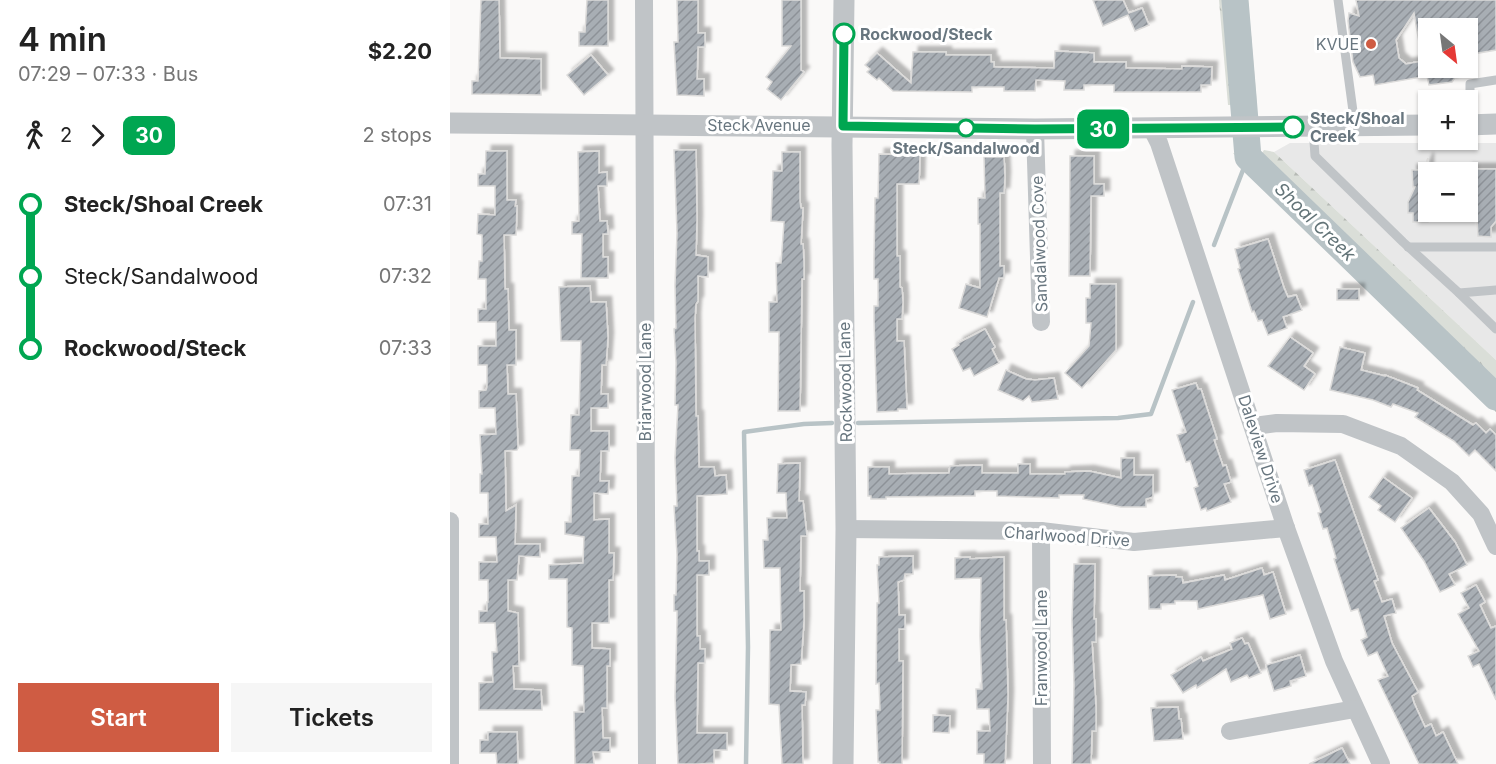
<!DOCTYPE html>
<html lang="en">
<head>
<meta charset="utf-8">
<style>
  :root { --surface:#fff; --page:#f6f6f6; --text:#222; --muted:#767676; --accent:#cf5c43 }
  body { margin:0; font-family:Inter,sans-serif; background:var(--page); color:var(--text); height:100vh; display:flex; flex-direction:column; font-size:22px; white-space:nowrap }
  * { box-sizing:border-box; margin:0 }
  p { font-size:20px; color:var(--muted) }
  .icon { flex:none; width:33px; height:33px; fill:none; stroke:currentColor; stroke-width:2; stroke-linecap:round; stroke-linejoin:round }
  .map { position:relative; flex:1; overflow:hidden }
  .panel { display:flex; flex-direction:column; background:var(--surface); width:450px }
  .panel>* { flex:none }
  .badge { padding:0 12px; border-radius:9px; font-size:21px; line-height:39px }
  .needle { width:39px; rotate:151deg }
  .buttons { position:absolute; left:968px; top:18px; display:grid; gap:12px }
  .buttons a { display:grid; place-items:center; width:60px; height:60px; border-radius:0px; background:var(--surface); box-shadow:0 2px 4px #0004; font-size:30px }
  .map>.badge { position:absolute; translate:-50% -50%; box-shadow:0 0 0 3px #fff }
  .legs { display:flex; align-items:center; gap:9px; height:66px; padding:0 18px; font-size:20px }
  .legs p { margin-inline-start:auto }
  .headline { display:flex; align-items:center; justify-content:space-between; height:102px; padding:0 18px }
  h1 { font-size:33px; font-weight:600; line-height:45px }
  .primary-button { display:flex; gap:12px; margin-top:auto; padding:12px 18px }
  .primary-button a { flex:1; height:69px; border-radius:0px; background:var(--accent); color:#fff; font-size:24px; font-weight:600; line-height:69px; text-align:center }
  .primary-button a+a { background:var(--page); color:var(--text) }
  ul { padding:0 18px; list-style:none }
  li { display:flex; align-items:center; gap:21px; height:72px; font-size:22px }
  li i { display:grid; place-items:center; width:9px; height:100%; margin:0 8px; background:currentColor }
  li i::after { content:''; width:15px; height:15px; margin:-8px; border:4px solid; border-radius:50%; background:var(--surface) }
  li p { margin-inline-start:auto }
  li:first-child i { background:linear-gradient(#0000 50%,currentColor 0) }
  li:last-child i { background:linear-gradient(currentColor 50%,#0000 0) }
  main { display:flex; flex:1; min-height:0 }
  .map>svg:first-child { display:block }
</style>
</head>
<body>
<main>
<section class="panel">
<div class="headline"><div><h1>4 min</h1><p>07:29 – 07:33 · Bus</p></div><b>$2.20</b></div>
<div class="legs"><svg class="icon" aria-label="walk" viewBox="0 0 24 24"><circle cx="13" cy="4" r="2"/><path d="M13 8l-2 6 4 7M11 14l-3 7M7 12l3-4h3l4 4"/></svg>2<svg class="icon" aria-label="forward" viewBox="0 0 24 24"><path d="M9 5l7 7-7 7"/></svg><b class="badge" style="background:#00a651;color:#fff">30</b><p>2 stops</p></div>
<ul>
<li><i style="color:#00a651"></i><b>Steck/Shoal Creek</b><p>07:31</p></li>
<li><i style="color:#00a651"></i><span>Steck/Sandalwood</span><p>07:32</p></li>
<li><i style="color:#00a651"></i><b>Rockwood/Steck</b><p>07:33</p></li>
</ul>
<div class="primary-button"><a>Start</a><a>Tickets</a></div>
</section>
<div class="map">
<svg width="1046" height="764" viewBox="0 0 1046 764">
  <defs>
    <pattern id="forest-firs" width="22" height="20" patternUnits="userSpaceOnUse" patternTransform="scale(1.5)"><rect width="22" height="20" fill="#daded8"/><path d="M5 1l3.5 6h-7zM16 11l3.5 6h-7z" fill="#b5b9b4"/></pattern>
    <pattern id="building-hatch" width="6" height="6" patternUnits="userSpaceOnUse" patternTransform="scale(1.5)"><rect width="6" height="6" fill="#a8aeb4"/><path d="M-1 1l2-2M0 6l6-6M5 7l2-2" fill="none" stroke="#8d9298"/></pattern>
    <filter id="shadow"><feDropShadow dx="5.5" dy="-5.5" stdDeviation="1.5" flood-color="#0004"/></filter>
  </defs>
  <rect width="100%" height="100%" fill="#faf9f8"/>
  <path fill="#e8e8e8" fill-rule="evenodd" d="M840 143H1046V360L824 152ZM978 172H1017V212H978Z"/>
  <g fill="url(#forest-firs)">
    <path d="M769 0H798L807 105H778Z"/>
    <path d="M814 150 824 152 1046 360V412L805 179 783 153 810 156Z"/>
  </g>
  <g fill="none" stroke-linecap="round" stroke-linejoin="round">
    <g stroke="#b8c3c6" stroke-width="4.5">
      <path d="M764 245 798 157"/>
      <path d="M408 423 668 418 701 414 743 302"/>
      <path d="M296 764 298 647 294 432 354 424 382 423"/>
    </g>
    <path stroke="#b8c3c6" stroke-width="27" d="M785 0 798 157 1046 397"/>
  </g>
  <g fill="url(#building-hatch)" stroke="#dcdbda" stroke-width="1.5" filter="url(#shadow)">
    <path d="M31 0H49L50 58 91 59V95L22 94V81H28Z"/>
    <path d="M137 0H158V46H129V32H135Z"/>
    <path d="M227 0H248V33H255V47H248L247 79H254V96L227 95 224 42H228Z"/>
    <path d="M332 0H351V70L354 72 331 100 317 89 322 82 316 77 341 46H332Z"/>
    <path d="M643 0H673L679 13 692 8 699 25 685 31 678 15 653 26Z"/>
    <path d="M906 0H1046V50L1017 55V28H978V60H972L964 13 946 40 949 58 956 64 978 60V68H1012L1002 82 979 85 977 76 925 85 923 75 910 77 903 62 898 21 899 13 909 16Z"/>
    <path d="M605 51 644 53V62H676V68L732 69V66L762 67 761 85H751V92H664V85H634V90H614L615 81 586 80 585 91H554V87H522V92L443 91 429 78 427 80 417 72 420 69 415 65 427 53 461 83 463 52H496V55H541V62H544V67L604 68Z"/>
    <path d="M141 55 158 75 134 95 117 75Z"/>
    <path d="M224 150H246L247 219 246 255 258 257V277L248 276V301L246 304 245 318 246 416H248L249 467H264L265 476 276 475 277 494 247 496V551H249V561H259V575H247V636H250V649H255V663H248L247 733H277V750H264V763L248 764H228L225 697 227 620V611H224V595H226L227 555 224 506H227L225 458 228 405H225L226 363 224 329 226 328 225 285 227 233Z"/>
    <path d="M36 151H57V200H66L65 206H67L66 235H54L55 289H58L59 330H66V365H57L58 394H66L68 448 67 450 55 451 56 511 66 505 65 544H90V557L69 556 67 580H58V611L68 613 69 666H63L64 689 91 690 92 710H29V683L43 682 42 652H47L45 623H29V611H37V602H38V580H29V562H47L46 537H29V524H38V493H30V474H32L30 435 46 434 45 408H29V391L36 390 37 387V365H28V346H46V322H28V309H36V279H28L29 261H32V235L27 234 28 214 45 215V186H28V174H35Z"/>
    <path d="M149 151V173L157 172V186H148L150 221H157L158 234H153V257H158V278H131L132 234H122V222L129 221 128 152Z"/>
    <path d="M332 152H350V201L351 208H353L351 244H353L354 262V279H352L350 411H328L329 332H319V302H327L326 263H331L334 222 321 221 323 171H332Z"/>
    <path d="M429 154 470 155 469 184H447V256H450V287L452 288 453 302 452 319H447V341H454L457 409H448V411L427 412 424 320V306H428V279H424V259L425 198H428Z"/>
    <path d="M620 156H644V184H654V196H641L640 276H619Z"/>
    <path d="M534 157H554L555 177 554 193H550V266H554V278H549L537 317 509 308 516 284 530 288V224H528V198H535Z"/>
    <path d="M978 158V222H963V213H958V202L965 187H963L962 170H973Z"/>
    <path d="M1017 169H1046V221L1041 227V237L1028 236 1027 221H1017Z"/>
    <path d="M818 239 834 288 838 297 846 295 852 310 833 317 837 328 818 335 812 320 808 321 804 311 802 312 788 269 790 268 785 249Z"/>
    <path d="M640 284H666V350L632 388 615 373 639 346 641 323H636V298H640Z"/>
    <path d="M140 286 141 302H156L158 338 156 365H152L151 394H158V408H141V431H159V451H151L150 481H159L158 494 144 493V520L159 519V553H164L163 580H159V623H142V648L160 649V666H157V708H152L153 738H160V752H143L144 764H125L124 712H134L133 666 122 665V628L117 627V579H99V565L133 563 134 537 115 534V522H121L122 476H129L130 450H120L121 415H129L131 341H111L109 287Z"/>
    <rect x="887" y="289" width="22" height="11"/>
    <path d="M535 329 545 347 542 349 549 363 524 376 520 368 513 371 502 349 509 345 508 343Z"/>
    <path d="M840 337 863 353 854 366 865 374 854 390 818 366Z"/>
    <path d="M890 347 915 353 911 370 935 376V375L968 388 967 390 1023 425 1026 423 1036 433 1040 429 1046 435V471L1025 450 1019 456 1004 441 965 417 968 413 943 404 941 407 923 400 880 390Z"/>
    <path d="M556 370 576 379 585 380 604 378 608 399 582 402 579 396 573 401 548 390Z"/>
    <path d="M746 383 748 389H751L756 405 767 439 764 440 773 466 776 465 781 482 774 484 781 502 757 511 756 508 751 510 744 488 748 486 740 461 736 462 727 435 736 432 722 390Z"/>
    <path d="M671 458H684V475H703V497L696 499V507H671L633 499 634 495H609V498L547 496V491H525V496H515L436 497V499H421V496H418V467H439V474L499 473 500 466 532 465V473H568V464H580V474H615V472L639 471 671 478Z"/>
    <path d="M885 460 928 580 924 581 932 602 942 599 946 613 934 616 942 643 968 692 962 696 964 703 975 727 981 724 986 736 993 732 1008 764H969L928 680 938 676 927 652 918 656 911 640 917 637 908 609 901 611 884 559 886 558 877 528 873 529 868 513 871 512 862 485 859 486 854 470Z"/>
    <path d="M350 463 349 501H353L357 536H351L350 591H354V621L351 664 341 665 340 691 356 692 355 705H352L353 764H332L329 705 319 704V700L320 630H331L330 568H314L313 540H318L317 518H337L336 493H327L328 464Z"/>
    <path d="M933 477 962 498 945 522 928 510 931 506 919 497Z"/>
    <path d="M979 508 1005 542 1017 565 999 574 1005 585 990 592 974 561 951 528Z"/>
    <path d="M463 556V574H455L454 580 448 582 449 615H455V629H449V661H453L452 764H430V762H428L426 710H430L429 683 426 684 427 603H429L427 565H429V557Z"/>
    <path d="M520 557V559L554 557V620H556L558 696 555 764H534V754H527V731H540L539 709H527L526 689H532L530 636 531 578 505 579V558Z"/>
    <path d="M624 564H645L644 619H646V642H642L646 707V731H642L641 764H622L624 685 622 620Z"/>
    <path d="M812 568 814 575 823 572 836 614 820 619 813 595 748 609 747 601H725V604H711V609H699L698 576 726 575V577H732L733 583 774 575 775 580Z"/>
    <path d="M1026 585 1035 602 1030 605 1041 628 1046 626V700L1029 664 1023 667 1018 656 1029 651 1008 614 1019 608 1011 593Z"/>
    <path d="M792 638 795 644 798 643 811 673 799 678 797 675 781 682 776 669 747 688 746 685 733 693 721 675 751 657 753 661 782 649 780 643Z"/>
    <path d="M850 655 856 676 840 681 841 686 824 691 816 665Z"/>
    <path d="M728 707 729 719H731L733 739 704 741 701 708Z"/>
    <path d="M483 715 500 716 499 733 483 732Z"/>
    <path d="M38 732H67L68 764H47L46 753H30V740H38Z"/>
    <path d="M892 748 900 764H859Z"/>
  </g>
  <g fill="none" stroke-linecap="round" stroke-linejoin="round">
    <g stroke="#c0c4c7" stroke-width="9">
      <path d="M888 0 905 126"/>
      <path d="M1020 124V84L1046 80"/>
      <path d="M863 127 865 156 953 242 1009 293 1046 290"/>
      <path d="M958 247H1046"/>
      <path d="M1009 293 1046 329"/>
    </g>
    <g stroke="#c0c4c7" stroke-width="18">
      <path d="M194 0 197 764"/>
      <path d="M585 129 591 322"/>
      <path d="M702 129 709 143 836 528 884 661 931 764"/>
      <path d="M804 426 827 423 893 424 951 446 1002 482 1031 514 1046 546"/>
      <path d="M0 521V764"/>
      <path d="M396 529 591 531 684 542 836 528"/>
      <path d="M591 531 592 764"/>
      <path d="M780 731 905 709"/>
    </g>
    <g stroke="#c0c4c7" stroke-width="21">
      <path d="M0 123 585 129 978 125"/>
      <path d="M1017 125 1046 124"/>
      <path d="M393 764 396 529 392 145 394 0"/>
    </g>
  </g>
  <g fill="none" stroke-linecap="round" stroke-linejoin="round">
    <defs>
      <path id="line-1" d="M394 34 393 126 585 129 843 127"/>
    </defs>
    <use href="#line-1" stroke="#fff" stroke-width="14"/>
    <use href="#line-1" stroke="#00a651" stroke-width="9"/>
  </g>
  <g fill="#fff" stroke="#00a651" stroke-width="3">
    <circle cx="394" cy="34" r="10"/>
    <circle cx="843" cy="127" r="10"/>
    <circle cx="516" cy="128" r="8"/>
  </g>
  <circle fill="#cf5c43" stroke="#fff" stroke-width="2" cx="921" cy="44" r="6"/>
  <g text-anchor="middle" stroke-width="6" stroke-linejoin="round" paint-order="stroke">
    <g font-size="16" font-weight="bold" fill="#68767f" stroke="#fff" text-anchor="start">
      <text x="410" y="40">Rockwood/Steck</text>
      <text x="860" y="124">Steck/Shoal<tspan x="860" dy="18">Creek</tspan></text>
      <text x="516" y="154" text-anchor="middle">Steck/Sandalwood</text>
    </g>
    <g font-size="16" fill="#68767f" stroke="#fff" text-anchor="end">
      <text x="909" y="50">KVUE</text>
    </g>
    <g font-size="16" fill="#68767f" stroke="#fff">
      <text x="309" y="131">Steck Avenue</text>
      <text transform="translate(589 244) rotate(-92)" y="6">Sandalwood Cove</text>
      <text transform="translate(195 382) rotate(-90)" y="6">Briarwood Lane</text>
      <text transform="translate(395 382) rotate(-91)" y="6">Rockwood Lane</text>
      <text transform="translate(811 449) rotate(72)" y="6">Daleview Drive</text>
      <text transform="translate(617 536) rotate(4)" y="6">Charlwood Drive</text>
      <text transform="translate(591 648) rotate(-90)" y="6">Franwood Lane</text>
    </g>
    <g font-size="18" font-style="italic" fill="#637478" stroke="#fff">
      <text transform="translate(865 222) rotate(44)" y="6">Shoal Creek</text>
    </g>
  </g>
</svg>
<div class="buttons">
<a><svg class="needle" viewBox="-14 -14 28 28"><path d="M0-13l5 13h-10z" fill="#e53935"/><path d="M0 13l5-13h-10z" fill="#767676"/></svg></a>
<a>+</a>
<a>−</a>
</div>
<b class="badge" style="left:653px;top:129px;background:#00a651;color:#fff">30</b>
</div>
</main>
</body>
</html>
